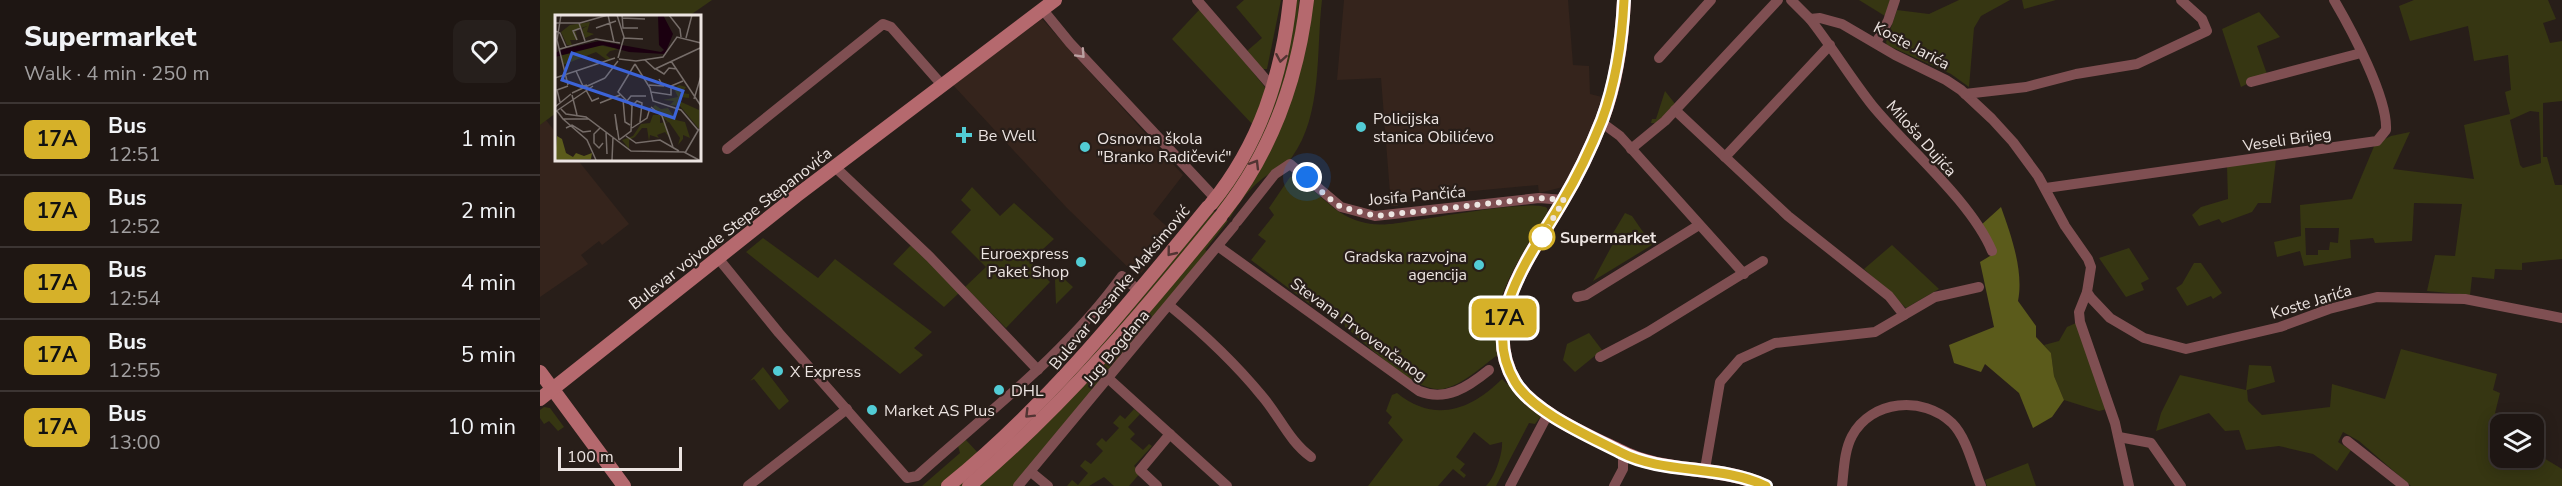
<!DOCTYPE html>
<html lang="en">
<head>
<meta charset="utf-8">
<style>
  :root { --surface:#1e1613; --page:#261f1c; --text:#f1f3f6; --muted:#a19fa0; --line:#3c3533 }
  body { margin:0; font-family:"Nunito Sans",sans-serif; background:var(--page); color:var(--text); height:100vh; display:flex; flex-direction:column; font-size:22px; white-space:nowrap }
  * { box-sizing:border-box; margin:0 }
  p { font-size:20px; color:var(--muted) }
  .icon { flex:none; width:33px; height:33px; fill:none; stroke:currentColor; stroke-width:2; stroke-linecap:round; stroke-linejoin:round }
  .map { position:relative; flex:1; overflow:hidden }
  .details { display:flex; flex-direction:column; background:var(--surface); width:540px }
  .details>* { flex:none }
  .badge { padding:0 12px; border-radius:9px; font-size:21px; line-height:39px }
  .fabs { position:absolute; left:1950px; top:414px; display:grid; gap:12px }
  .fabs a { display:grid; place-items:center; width:54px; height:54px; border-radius:12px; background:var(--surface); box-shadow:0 3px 15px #0003,0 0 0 2px var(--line); font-size:30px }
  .scale { position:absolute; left:18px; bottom:15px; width:124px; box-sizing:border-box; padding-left:6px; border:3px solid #ece4e1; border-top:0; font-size:16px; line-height:21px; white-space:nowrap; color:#ece4e1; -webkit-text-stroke:4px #281e19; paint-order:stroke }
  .you { position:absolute; width:30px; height:30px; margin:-15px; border:4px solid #fff; border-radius:50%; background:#1a73e8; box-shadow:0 0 0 9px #1a73e833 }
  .map>.badge { position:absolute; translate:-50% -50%; box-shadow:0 0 0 3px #fff }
  .round { display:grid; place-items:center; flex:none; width:63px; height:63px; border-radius:12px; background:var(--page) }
  .summary { display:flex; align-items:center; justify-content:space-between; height:102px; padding:0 24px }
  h1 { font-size:28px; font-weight:800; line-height:45px }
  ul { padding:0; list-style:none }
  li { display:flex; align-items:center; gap:18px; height:72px; padding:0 24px; border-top:2px solid var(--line) }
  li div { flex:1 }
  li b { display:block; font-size:22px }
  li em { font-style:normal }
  li .badge { min-width:66px; font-weight:700; text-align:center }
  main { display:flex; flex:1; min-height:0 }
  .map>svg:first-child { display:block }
</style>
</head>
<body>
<main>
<section class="details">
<div class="summary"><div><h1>Supermarket</h1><p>Walk · 4 min · 250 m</p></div><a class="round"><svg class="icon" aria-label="heart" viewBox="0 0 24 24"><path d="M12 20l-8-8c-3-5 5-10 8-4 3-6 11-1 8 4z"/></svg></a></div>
<ul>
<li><span class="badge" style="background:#d6b129;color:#111">17A</span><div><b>Bus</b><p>12:51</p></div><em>1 min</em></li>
<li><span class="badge" style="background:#d6b129;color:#111">17A</span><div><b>Bus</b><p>12:52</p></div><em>2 min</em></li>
<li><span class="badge" style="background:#d6b129;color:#111">17A</span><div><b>Bus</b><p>12:54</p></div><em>4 min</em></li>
<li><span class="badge" style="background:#d6b129;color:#111">17A</span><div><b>Bus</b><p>12:55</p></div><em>5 min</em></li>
<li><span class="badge" style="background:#d6b129;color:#111">17A</span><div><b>Bus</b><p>13:00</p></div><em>10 min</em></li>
</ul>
</section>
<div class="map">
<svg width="2022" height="486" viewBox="0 0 2022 486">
  <rect width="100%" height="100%" fill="#281e19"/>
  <g fill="#35241c">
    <path d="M804 0H1028L1033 65 1049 66 1050 94 1062 97 1047 142 1023 187 999 193 998 185 858 198V206H851L841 78 797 80Z"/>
    <path d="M502 19 643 175 613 214 634 233 598 277 527 208 413 85Z"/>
    <path d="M6 120 16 133V159H37L89 224 62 245 59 241 41 255 48 264 0 297V125Z"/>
  </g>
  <g fill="#363612" fill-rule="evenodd">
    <path d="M0 0H172L149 16H16V113L0 125Z"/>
    <path d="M704 0H741L727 69H722L707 51 722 38 696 7Z"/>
    <path d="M755 0H759C757 52 741 110 716 156 705 175 691 192 679 210L676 208 695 182Z"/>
    <path d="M770 0H782C776 49 783 115 752 157 745 166 731 171 722 179 709 189 698 204 690 218L687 216 718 170Z"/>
    <path d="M1319 0H1350L1345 16Z"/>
    <path d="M1419 0H1470L1441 16 1434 28 1429 87 1411 74 1347 45 1346 42 1357 10 1389 14Z"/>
    <path d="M1482 0H1516L1484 9Z"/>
    <path d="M1874 0H2008L2016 19 2003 23 2010 43 2022 41V101L2003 103V157H2007L2015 185H2022V259L1982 263V270L1955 269 1954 279 1932 277 1930 295 1887 291 1895 255 1915 256 1922 204 1874 203 1872 241 1835 243 1833 238 1810 240 1811 258 1764 266 1760 251 1737 257 1734 242 1761 236 1760 205 1812 199 1835 144 1851 136 1870 132 1853 169 1934 179 1924 125 1970 114 1965 92 1971 90 1968 55 1934 61 1928 26 1870 41 1859 6ZM1990 111 1999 112 2001 163 1983 168 1980 165 1970 120ZM1765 228H1799L1798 243 1790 242 1789 250H1778V255H1766Z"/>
    <path d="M661 8 728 91 714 126 632 39Z"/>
    <path d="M1719 12 1740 37 1717 46 1727 74 1701 87 1682 29Z"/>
    <path d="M1125 91 1136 105 1116 123H1111L1112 119H1116Z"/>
    <path d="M1736 159 1731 203H1718L1712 212 1682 223 1679 219 1659 226 1652 215 1661 207 1688 199 1687 166Z"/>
    <path d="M750 177C760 175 789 206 801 213 816 222 831 226 849 224 874 222 992 198 1007 208L1008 213C988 247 957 286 956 327 956 336 958 345 959 354 942 366 923 385 903 389 876 394 827 344 805 327L804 320 775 299 771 305 711 260 726 241 718 235 734 215 729 208Z"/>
    <path d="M432 187 460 216 474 203 514 239 490 261 510 282 466 328 425 287 446 267 411 232 431 210 421 200Z"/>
    <path d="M674 211 677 213 534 380 448 464 422 486H414L648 242Z"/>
    <path d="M1085 213 1092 216 1112 245 1053 281 1076 238 1072 235Z"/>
    <path d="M684 219 688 221 665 250 669 252 473 486H439L517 413Z"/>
    <path d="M223 238 278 278 295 259 392 332 374 348 383 355 360 374 206 252Z"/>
    <path d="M371 245 420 292 404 307 353 264Z"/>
    <path d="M1352 245 1399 289 1366 308 1324 269Z"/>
    <path d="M1589 248 1609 279 1601 283 1604 290 1586 297 1559 258Z"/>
    <path d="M1654 263H1661L1682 293 1673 299 1671 296 1647 306 1636 288 1642 284Z"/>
    <path d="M520 275 533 287 516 304 515 280Z"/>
    <path d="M1536 323 1567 409 1559 411 1524 400 1514 376 1511 353 1504 345 1519 341 1527 327Z"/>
    <path d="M1049 333 1062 350 1035 372 1023 360 1027 344Z"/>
    <path d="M1861 349 1957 374 1953 390 1960 393 1955 413 1971 419 1969 424H1960V458H1994V452L2022 469V486H1871L1819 441 1803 432 1798 442 1811 450 1797 471 1773 454 1739 446 1706 450 1699 430 1685 431 1669 413 1616 431 1621 413 1640 375 1706 390 1709 365 1731 366 1735 382 1707 390 1708 401 1722 415 1790 407 1792 384 1845 399Z"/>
    <path d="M223 367 249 401 239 410 214 379 210 381Z"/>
    <path d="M962 379 1001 416 995 424 989 423 956 486H946C954 479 963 454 962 442L950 445 934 432 916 457 925 464 920 470 926 475 924 478 913 469 898 486H828L863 440 848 423 852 417 846 411 852 395 857 393C894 423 930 411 962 379Z"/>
    <path d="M4 407 10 408 24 427 18 431 9 421 4 424 0 418V410Z"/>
    <path d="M594 409 600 414 588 427 595 434 590 439 603 450 609 444 612 446 594 466 601 472 589 486H574L564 477 549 486H527L532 480 538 485 548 473 540 466 545 460 551 464 563 451 556 444 562 438 566 442 579 428 573 423 580 415 585 419Z"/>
    <path d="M425 439 439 454 400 486H382L420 453 418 446Z"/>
    <path d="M1488 463 1496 486H1447L1445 480Z"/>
  </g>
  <path fill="#5b5b1b" d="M1461 207C1471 235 1484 271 1478 301L1496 326V337L1511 353 1514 376 1524 400 1512 417 1493 428 1479 393 1445 364 1441 372 1414 363 1409 345 1454 327 1440 262 1455 253 1440 226Z"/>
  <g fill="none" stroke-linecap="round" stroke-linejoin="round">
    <g stroke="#7f4f52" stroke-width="10">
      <path d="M657 0 734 89"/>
      <path d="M1251 0 1270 19 1280 18 1302 24 1355 55 1406 80 1421 90 1452 119 1473 142 1498 176 1525 226 1548 259 1551 267 1547 292 1551 298 1570 318 1604 338 1646 349 1740 327 1789 309 1837 297 1925 299 2022 318"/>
      <path d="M503 10 530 43 675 198"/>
      <path d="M1270 19C1292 47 1310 77 1332 105 1367 148 1431 201 1452 251"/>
      <path d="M1336 43 1348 21 1355 0"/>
      <path d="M1119 58 1171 0"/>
      <path d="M1711 82 1821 53"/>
      <path d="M1425 94 1486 87 1536 74 1597 64 1667 31 1662 19 1641 0"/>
      <path d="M1135 110 1248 216 1349 296 1364 315"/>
      <path d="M1061 122 1080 136 1204 274"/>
      <path d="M187 149 343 24 351 27 402 85"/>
      <path d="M1091 149 1125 121 1238 0"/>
      <path d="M1185 157 1290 45"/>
      <path d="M295 167 390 257 498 370"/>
      <path d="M1506 188 1837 141 1846 130C1848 98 1811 29 1794 0"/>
      <path d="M697 222 735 174 750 164 801 207 835 216 999 198 1024 200"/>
      <path d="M679 247 879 391C906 402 928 387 949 370"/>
      <path d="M178 258 239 333 367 478 377 476C448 412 526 354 582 276L599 291"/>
      <path d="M1547 292 1539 312 1540 322 1575 423 1589 486"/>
      <path d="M1037 297 1046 295 1159 225"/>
      <path d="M630 306C663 333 695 363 722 396 740 417 749 441 771 457"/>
      <path d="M1060 357 1108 332 1223 261"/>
      <path d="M569 379 687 486"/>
      <path d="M1579 437 1611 443 1641 486"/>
      <path d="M1807 441 1864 486"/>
      <path d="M1165 469 1180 382 1200 359 1235 343 1335 332 1395 297 1439 287"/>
      <path d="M491 472 508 486"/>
      <path d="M208 486 307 409"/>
      <path d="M478 486 694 226"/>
      <path d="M617 486 600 470 630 434"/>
      <path d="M970 486 1009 412"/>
      <path d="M1074 486 1083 469V453"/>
      <path d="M1302 486C1304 470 1304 451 1312 436 1331 400 1383 395 1412 423 1427 438 1433 467 1441 486"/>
    </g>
    <g stroke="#b5696e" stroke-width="14">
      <path d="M1084 0C1082 41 1077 82 1062 120 1051 148 1037 177 1022 202 992 254 938 320 975 382 993 412 1049 436 1080 451 1125 475 1179 464 1225 486"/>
      <path d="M671 204C720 144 742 75 750 0"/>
      <path d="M683 213C732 151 758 78 767 0"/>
      <path d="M0 372 84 486"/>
      <path d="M0 399 256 196 515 0"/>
      <path d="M408 486C508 405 587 306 668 207"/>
      <path d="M429 486C524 406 603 312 681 216"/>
    </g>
  </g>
  <defs><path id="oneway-chevron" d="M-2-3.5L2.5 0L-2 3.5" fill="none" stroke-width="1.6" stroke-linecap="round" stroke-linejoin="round" transform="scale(1.5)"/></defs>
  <use stroke="#bba1a1" href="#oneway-chevron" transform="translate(541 54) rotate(47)"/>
  <g stroke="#523433">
    <use href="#oneway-chevron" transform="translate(741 58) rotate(100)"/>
    <use href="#oneway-chevron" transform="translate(715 164) rotate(-59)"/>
    <use href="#oneway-chevron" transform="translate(631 252) rotate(129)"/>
    <use href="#oneway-chevron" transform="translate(489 414) rotate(135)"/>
  </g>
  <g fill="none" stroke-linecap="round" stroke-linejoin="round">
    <defs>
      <path id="line" d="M1084 0C1082 41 1076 82 1062 120 1051 148 1037 177 1022 202 992 254 938 321 975 382 993 412 1049 436 1080 452 1125 475 1179 464 1226 486"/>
    </defs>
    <use href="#line" stroke="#fff" stroke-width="14"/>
    <use href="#line" stroke="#d6b129" stroke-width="9"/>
    <path stroke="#ece4e1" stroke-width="6" stroke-dasharray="0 10.8" d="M767 177 786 196 801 207 836 216 999 198 1024 200 1002 237"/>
  </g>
  <g fill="#52ccd5" stroke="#281e19" stroke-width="2">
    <circle cx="821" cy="127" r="6"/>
    <path d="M421 126h6v6h6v6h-6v6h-6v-6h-6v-6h6z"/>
    <circle cx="545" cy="147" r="6"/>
    <circle cx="541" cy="262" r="6"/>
    <circle cx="939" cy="265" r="6"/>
    <circle cx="238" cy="371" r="6"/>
    <circle cx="459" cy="390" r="6"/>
    <circle cx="332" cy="410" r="6"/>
  </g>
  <circle fill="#fff" stroke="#d6b129" stroke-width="3" cx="1002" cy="237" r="12"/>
  <g text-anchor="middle" stroke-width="4.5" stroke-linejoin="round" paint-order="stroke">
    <g font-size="16" fill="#ece4e1" stroke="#281e19">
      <text transform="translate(1372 45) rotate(28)" y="6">Koste Jarića</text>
      <text transform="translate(1382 138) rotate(48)" y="6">Miloša Dujića</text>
      <text transform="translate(1747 139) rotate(-8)" y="6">Veseli Brijeg</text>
      <text transform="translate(877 195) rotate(-5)" y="6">Josifa Pančića</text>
      <text transform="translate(190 228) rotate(-38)" y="6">Bulevar vojvode Stepe Stepanovića</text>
      <text transform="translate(579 287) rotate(-50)" y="6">Bulevar Desanke Maksimović</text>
      <text transform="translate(1771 301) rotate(-17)" y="6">Koste Jarića</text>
      <text transform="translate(819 329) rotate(36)" y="6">Stevana Prvovenčanog</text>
      <text transform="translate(576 347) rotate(-50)" y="6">Jug Bogdana</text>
    </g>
    <g font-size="16" fill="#ece4e1" stroke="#281e19" text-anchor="start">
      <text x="833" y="124">Policijska<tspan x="833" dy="18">stanica Obilićevo</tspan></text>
      <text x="438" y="141">Be Well</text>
      <text x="557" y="144">Osnovna škola<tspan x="557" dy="18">"Branko Radičević"</tspan></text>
      <text x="529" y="259" text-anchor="end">Euroexpress<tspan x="529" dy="18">Paket Shop</tspan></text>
      <text x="927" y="262" text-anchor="end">Gradska razvojna<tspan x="927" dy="18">agencija</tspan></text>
      <text x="250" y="377">X Express</text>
      <text x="471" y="396">DHL</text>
      <text x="344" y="416">Market AS Plus</text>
    </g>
    <g font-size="16" font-weight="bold" fill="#ece4e1" stroke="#281e19" text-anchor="start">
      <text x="1020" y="243">Supermarket</text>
    </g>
  </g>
  <g transform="translate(15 15)">
    <rect width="146" height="146" fill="#281e19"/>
    <path d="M35 7 32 17 39 19 30 23 27 14 32 11 20 15 23 25H15L17 30H12L6 17 15 10ZM43 30 64 34 55 36 51 40 56 44 52 45 41 37 8 50 6 39ZM124 70 131 72 127 78 134 79V83L126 82 124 86 144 95V114L125 91 115 90 119 86 108 85 123 82 119 74ZM100 90 106 94 113 93 121 105 130 107 135 123 128 120V124L123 130 125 123 114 107 110 108 114 122 110 117 102 120 104 123 95 120 94 126 92 113H87L80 122 74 125V134L67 125 78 121 86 109 95 108 98 100H105V108L113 107 98 92Z" fill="#363612"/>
    <path d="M2 121 7 124 11 138 18 142 21 138 29 141 37 138 36 144 0 145Z" fill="#5b5b1b"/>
    <path d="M103 0H108L118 19 110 39 74 37 48 30 0 42V38L9 34 44 26 106 37 109 35 104 30Z" fill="#1b0010"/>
    <path fill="none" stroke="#766d69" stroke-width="1.5" d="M53 0 59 27M62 0 69 22 63 43M67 0 68 13H83M114 0 125 14 126 22M67 3 90 4M0 8H25L53 0M24 8 30 26M41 13 61 6M0 16 5 18 11 32M69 23 88 24M131 23 137 0M2 25 13 70M2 25 6 0M22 25 18 16 26 13M5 34 41 24 65 28M64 44 81 46 108 42 122 22 146 28M90 45 100 54 145 33M116 46 146 91M80 49 95 73 98 86 126 95 143 115M101 54 109 59 114 53 122 54M21 56 28 71 32 70M0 63 60 43M50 63 63 46M94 70 108 71 104 64M31 75 37 86 44 83M96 77 116 80V71L128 66M17 78 50 63M17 80 22 100M68 84 70 107 75 110M139 84 146 61M72 86 76 81H91M5 87 2 75 13 71M45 88 65 80M77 91 63 77 80 49M77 91 82 86 87 88 85 107M0 92 16 79M96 92 107 101 118 132M6 94 11 99 31 102 76 136 129 137 144 145M2 96 8 104H34M0 97 38 71M8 104 32 125 41 145M11 113 17 110 28 117 36 116M45 113 39 119V128L44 133 48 128M77 113 92 103 95 93M62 115 60 99 64 125M51 117 52 139M71 121 81 128 105 125 124 136M64 125 76 116 77 91M130 138 144 114M57 145 58 122"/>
    <path fill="#3c64d9" fill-opacity="0.15" stroke="#3c64d9" stroke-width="3" d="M17 38 128 76 119 103 7 65Z"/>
    <rect width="146" height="146" fill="none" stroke="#ece4e1" stroke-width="3"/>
  </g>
</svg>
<div class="fabs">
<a><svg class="icon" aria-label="layers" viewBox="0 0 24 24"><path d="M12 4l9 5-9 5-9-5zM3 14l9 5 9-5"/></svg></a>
</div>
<div class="scale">100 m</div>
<div class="you" style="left:767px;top:177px"></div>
<b class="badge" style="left:964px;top:318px;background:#d6b129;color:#111">17A</b>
</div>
</main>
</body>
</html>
